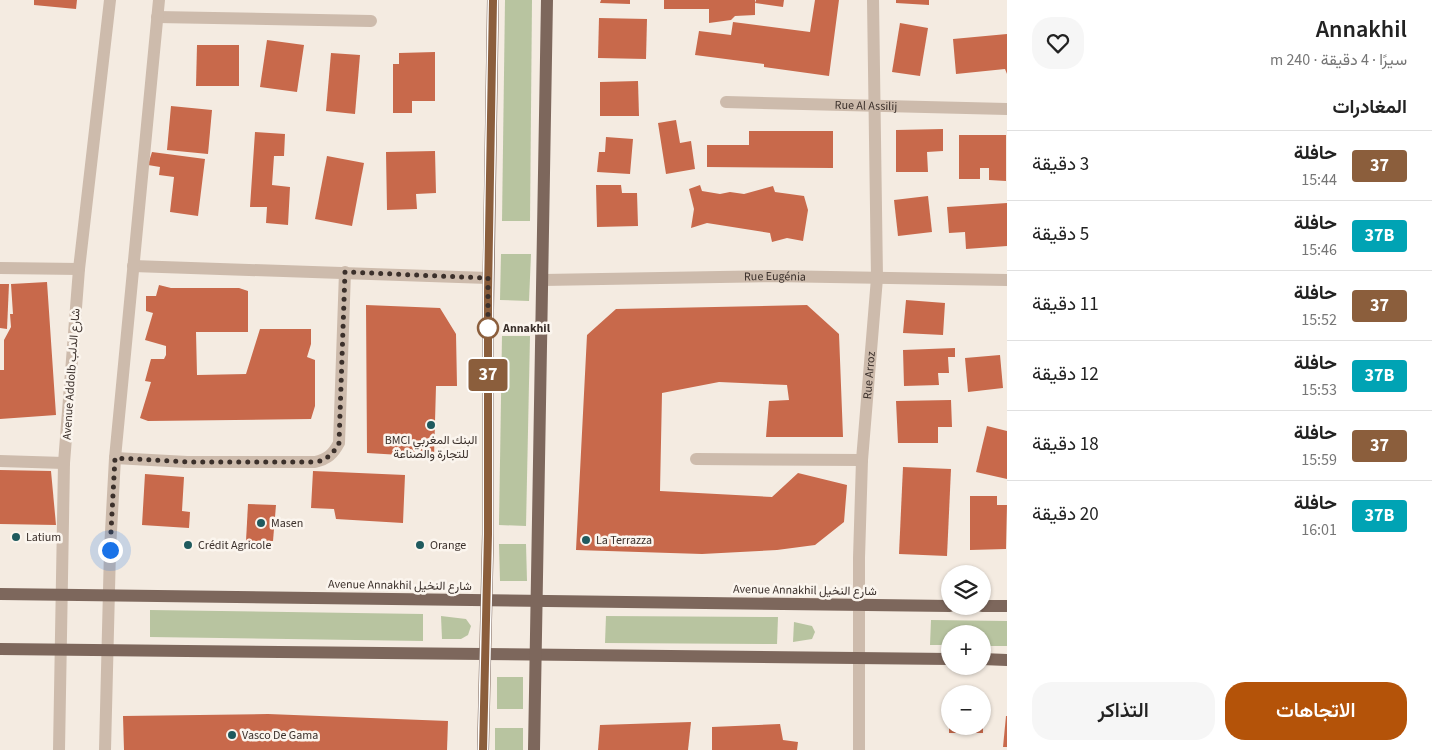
<!DOCTYPE html>
<html lang="ar">
<head>
<meta charset="utf-8">
<style>
  :root { --surface:#fff; --page:#f6f6f6; --text:#222; --muted:#767676; --line:#e0e0e0; --accent:#b45309 }
  body { margin:0; font-family:"Source Sans 3",Vazirmatn,sans-serif; background:var(--page); color:var(--text); direction:rtl; height:100vh; display:flex; flex-direction:column; font-size:19px; white-space:nowrap }
  * { box-sizing:border-box; margin:0 }
  p { font-size:16px; color:var(--muted) }
  .icon { flex:none; width:28px; height:28px; fill:none; stroke:currentColor; stroke-width:2; stroke-linecap:round; stroke-linejoin:round }
  .map { position:relative; flex:1; overflow:hidden; direction:ltr }
  .side { display:flex; flex-direction:column; background:var(--surface); width:425px }
  .side>* { flex:none }
  .badge { padding:0 10px; border-radius:4px; font-size:18px; line-height:32px }
  .tools { position:absolute; left:941px; top:565px; display:grid; gap:10px }
  .tools a { display:grid; place-items:center; width:50px; height:50px; border-radius:50%; background:var(--surface); box-shadow:0 1px 4px #0004; font-size:25px }
  .you { position:absolute; width:25px; height:25px; margin:-12px; border:4px solid #fff; border-radius:50%; background:#1a73e8; box-shadow:0 0 0 8px #1a73e833 }
  .map>.badge { position:absolute; translate:-50% -50%; box-shadow:0 0 0 2px #fff }
  h2 { padding:0 25px; font-size:19px; line-height:45px }
  .round { display:grid; place-items:center; flex:none; width:52px; height:52px; border-radius:20px; background:var(--page) }
  .headline { display:flex; align-items:center; justify-content:space-between; height:85px; padding:0 25px }
  h1 { font-size:24px; font-weight:600; line-height:38px }
  .primary-button { display:flex; gap:10px; margin-top:auto; padding:10px 25px }
  .primary-button a { flex:1; height:58px; border-radius:20px; background:var(--accent); color:#fff; font-size:20px; font-weight:600; line-height:58px; text-align:center }
  .primary-button a+a { background:var(--page); color:var(--text) }
  ul { padding:0; list-style:none }
  li { display:flex; align-items:center; gap:15px; height:70px; padding:0 25px; border-top:1px solid var(--line) }
  li div { flex:1 }
  li b { display:block; font-size:19px }
  li em { font-style:normal }
  li .badge { min-width:55px; font-weight:700; text-align:center }
  main { display:flex; flex:1; min-height:0 }
  .map>svg:first-child { display:block }
</style>
</head>
<body>
<main>
<section class="side">
<div class="headline"><div><h1>Annakhil</h1><p>سيرًا · 4 دقيقة · 240 m</p></div><a class="round"><svg class="icon" aria-label="heart" viewBox="0 0 24 24"><path d="M12 20l-8-8c-3-5 5-10 8-4 3-6 11-1 8 4z"/></svg></a></div>
<h2>المغادرات</h2>
<ul>
<li><span class="badge" style="background:#8b5e3c;color:#fff">37</span><div><b>حافلة</b><p>15:44</p></div><em>3 دقيقة</em></li>
<li><span class="badge" style="background:#00a3b4;color:#fff">37B</span><div><b>حافلة</b><p>15:46</p></div><em>5 دقيقة</em></li>
<li><span class="badge" style="background:#8b5e3c;color:#fff">37</span><div><b>حافلة</b><p>15:52</p></div><em>11 دقيقة</em></li>
<li><span class="badge" style="background:#00a3b4;color:#fff">37B</span><div><b>حافلة</b><p>15:53</p></div><em>12 دقيقة</em></li>
<li><span class="badge" style="background:#8b5e3c;color:#fff">37</span><div><b>حافلة</b><p>15:59</p></div><em>18 دقيقة</em></li>
<li><span class="badge" style="background:#00a3b4;color:#fff">37B</span><div><b>حافلة</b><p>16:01</p></div><em>20 دقيقة</em></li>
</ul>
<div class="primary-button"><a>الاتجاهات</a><a>التذاكر</a></div>
</section>
<div class="map">
<svg width="1007" height="750" viewBox="0 0 1007 750">
  <rect width="100%" height="100%" fill="#f4ebe1"/>
  <g fill="#b8c4a0">
    <path d="M505 0H532L530 221H502Z"/>
    <path d="M501 254H531L529 301 500 300Z"/>
    <path d="M502 336H530L526 526 499 525Z"/>
    <path d="M499 544H526L527 581H500Z"/>
    <path d="M150 610 423 614V641L150 637Z"/>
    <path d="M441 616 466 619 471 626 468 635 461 639H442Z"/>
    <path d="M606 616 778 617 777 644 605 643Z"/>
    <path d="M931 620 1007 621V646H983L982 634H950V645H930Z"/>
    <path d="M794 622 812 626 815 632 812 639 793 642Z"/>
    <rect x="497" y="677" width="26" height="32"/>
    <rect x="495" y="728" width="28" height="22"/>
  </g>
  <g fill="#c8694b">
    <path d="M34 0H77L76 9 34 5Z"/>
    <path d="M601 0H630V4L600 3Z"/>
    <path d="M664 0H755V15L735 16 731 20 709 23V9H664Z"/>
    <path d="M756 0H784L783 7 755 3Z"/>
    <path d="M815 0H839L829 76 764 67V64L695 55 699 31 731 35 733 22 810 32Z"/>
    <path d="M896 0H929V5L896 3Z"/>
    <path d="M599 18 647 19 646 59 598 58Z"/>
    <path d="M900 23 928 28 920 76 892 72Z"/>
    <path d="M1007 34V74L1005 69 956 74 953 39Z"/>
    <path d="M267 40 304 45 297 92 260 87Z"/>
    <path d="M197 45H239V86H196Z"/>
    <path d="M435 52V101H412V113H393V64H399V53Z"/>
    <path d="M331 53 360 55 355 114 326 111Z"/>
    <path d="M638 81 639 116H600V82Z"/>
    <path d="M171 106 212 110 208 154 167 150Z"/>
    <path d="M676 120 680 143 691 141 695 169 666 174 658 123Z"/>
    <path d="M943 129V151L927 152 928 172H896V130Z"/>
    <path d="M749 131H833V168L707 167V145H749Z"/>
    <path d="M255 132 285 134 284 156H274L272 185 290 187 288 225 266 223 267 207H250Z"/>
    <path d="M959 135H1006V181L989 180V168H980V179H959Z"/>
    <path d="M606 137 633 139 630 174 597 172 599 152H605Z"/>
    <path d="M435 151 436 193 416 194 417 209 387 210 386 152Z"/>
    <path d="M152 152 205 159 198 216 170 212 174 177 159 175 160 167 148 165Z"/>
    <path d="M327 156 364 163 352 226 315 219Z"/>
    <path d="M596 185H621L622 193H637L638 226 597 227Z"/>
    <path d="M700 185 702 191 720 194 730 192 744 194 773 186 775 192 804 196 808 210 803 241 787 238 772 242 770 233 707 223 691 228 694 209 689 189Z"/>
    <path d="M928 196 932 232 898 236 894 200Z"/>
    <path d="M1007 203V246L966 249 965 232 949 233 947 207Z"/>
    <path d="M47 282 56 415 0 419V370H4V340L11 327 10 314H13L11 284Z"/>
    <path d="M0 284H9L7 329 0 328Z"/>
    <path d="M159 285 171 288H239L248 291V332H196L197 375 246 374 260 329H311V344L307 357 315 360V406L311 419 148 421 140 418 151 382 145 381 151 359H164L166 355V346L145 340 153 313 146 311V296H156Z"/>
    <path d="M906 300 945 303 943 335 903 333Z"/>
    <path d="M366 305 440 308 456 334 457 386H436L434 457 367 453Z"/>
    <path d="M807 305 839 334 843 437H766L769 401 789 400 787 385 719 382 662 393 660 491 772 497 798 473 847 485 844 522 815 545 777 550 702 554 576 550 587 335 616 309Z"/>
    <path d="M955 348V357H948L949 373H938L939 385 904 386 903 350Z"/>
    <path d="M1000 355 1003 388 968 392 965 358Z"/>
    <path d="M951 400 952 427H938V443H898L896 401Z"/>
    <path d="M987 426 1007 431V479L976 472Z"/>
    <path d="M903 467 951 469 947 556 899 554Z"/>
    <path d="M0 470 51 471 56 525 0 524Z"/>
    <path d="M313 471 405 475 403 523 336 519 334 509 311 508Z"/>
    <path d="M145 474 184 477 182 511 190 512 189 528 142 525Z"/>
    <path d="M970 496H997V505H1007L1006 549 970 550Z"/>
    <path d="M248 504 276 505 273 541H246Z"/>
    <path d="M268 714 448 721 447 750H124L123 716Z"/>
    <path d="M1006 716H1007V747H1003Z"/>
    <path d="M691 722 688 750H598L600 725Z"/>
    <path d="M780 724 783 740 798 742 797 750H712V727Z"/>
    <rect x="949" y="726" width="34" height="7"/>
  </g>
  <g fill="none" stroke-linecap="round" stroke-linejoin="round">
    <g stroke="#cdbbac" stroke-width="12">
      <path d="M157 17 371 21"/>
      <path id="s1" d="M726 102 1007 109"/>
      <path d="M133 266 488 278"/>
      <path d="M0 268 79 269"/>
      <path id="s2" d="M543 280 772 276 1007 280"/>
      <path d="M115 458 187 462H315C328 459 333 454 339 443L345 272"/>
      <path d="M696 459 862 460"/>
      <path d="M0 461 64 463"/>
      <path d="M59 750 64 463 79 269 110 0"/>
      <path d="M105 750 110 550 115 458 159 0"/>
      <path id="s3" d="M859 750V558L862 460 877 278 873 0"/>
    </g>
    <g stroke="#7d675c" stroke-width="12">
      <path d="M0 594 950 606"/>
      <path d="M982 606H1007"/>
      <path d="M0 649 950 659"/>
      <path d="M982 659 1007 660"/>
      <path d="M483 750 488 534V310L493 0"/>
      <path d="M534 750 547 0"/>
    </g>
  </g>
  <g fill="none" stroke-linecap="round" stroke-linejoin="round">
    <defs>
      <path id="line" d="M483 750 488 534V294L493 0"/>
    </defs>
    <use href="#line" stroke="#fff" stroke-width="11"/>
    <use href="#line" stroke="#8b5e3c" stroke-width="8"/>
    <path stroke="#3b302b" stroke-width="5" stroke-dasharray="0 9" d="M110 550 115 458 188 462H316C328 459 333 454 339 443L345 272 488 278V328"/>
  </g>
  <circle fill="#fff" stroke="#8b5e3c" stroke-width="2.5" cx="488" cy="328" r="10"/>
  <g fill="#1f5a5e" stroke="#fbf5ee" stroke-width="2">
    <circle cx="431" cy="425" r="5"/>
    <circle cx="261" cy="523" r="5"/>
    <circle cx="16" cy="537" r="5"/>
    <circle cx="586" cy="540" r="5"/>
    <circle cx="188" cy="545" r="5"/>
    <circle cx="420" cy="545" r="5"/>
    <circle cx="232" cy="735" r="5"/>
  </g>
  <g text-anchor="middle" stroke-width="5" stroke-linejoin="round" paint-order="stroke">
    <g font-size="12" fill="#3b302b" stroke="#fbf5ee">
      <text dy="4" stroke="none"><textPath href="#s1" startOffset="140">Rue Al Assilij</textPath></text>
      <text dy="4" stroke="none"><textPath href="#s2" startOffset="232">Rue Eugénia</textPath></text>
      <text transform="translate(71 374) rotate(-86)" y="4">Avenue Addolb شارع الدلب</text>
      <text dy="4" stroke="none"><textPath href="#s3" startOffset="375">Rue Arroz</textPath></text>
      <text transform="translate(400 585) rotate(1)" y="4">Avenue Annakhil شارع النخيل</text>
      <text transform="translate(805 590) rotate(1)" y="4">Avenue Annakhil شارع النخيل</text>
    </g>
    <g font-size="12" font-weight="bold" fill="#3b302b" stroke="#fbf5ee" text-anchor="start">
      <text x="503" y="332">Annakhil</text>
    </g>
    <g font-size="12" fill="#3b302b" stroke="#fbf5ee" text-anchor="start">
      <text x="431" y="444" text-anchor="middle">BMCI البنك المغربي<tspan x="431" dy="14">للتجارة والصناعة</tspan></text>
      <text x="271" y="527">Masen</text>
      <text x="26" y="541">Latium</text>
      <text x="596" y="544">La Terrazza</text>
      <text x="198" y="549">Crédit Agricole</text>
      <text x="430" y="549">Orange</text>
      <text x="242" y="739">Vasco De Gama</text>
    </g>
  </g>
</svg>
<div class="tools">
<a><svg class="icon" aria-label="layers" viewBox="0 0 24 24"><path d="M12 4l9 5-9 5-9-5zM3 14l9 5 9-5"/></svg></a>
<a>+</a>
<a>−</a>
</div>
<div class="you" style="left:110px;top:550px"></div>
<b class="badge" style="left:488px;top:375px;background:#8b5e3c;color:#fff">37</b>
</div>
</main>
</body>
</html>
